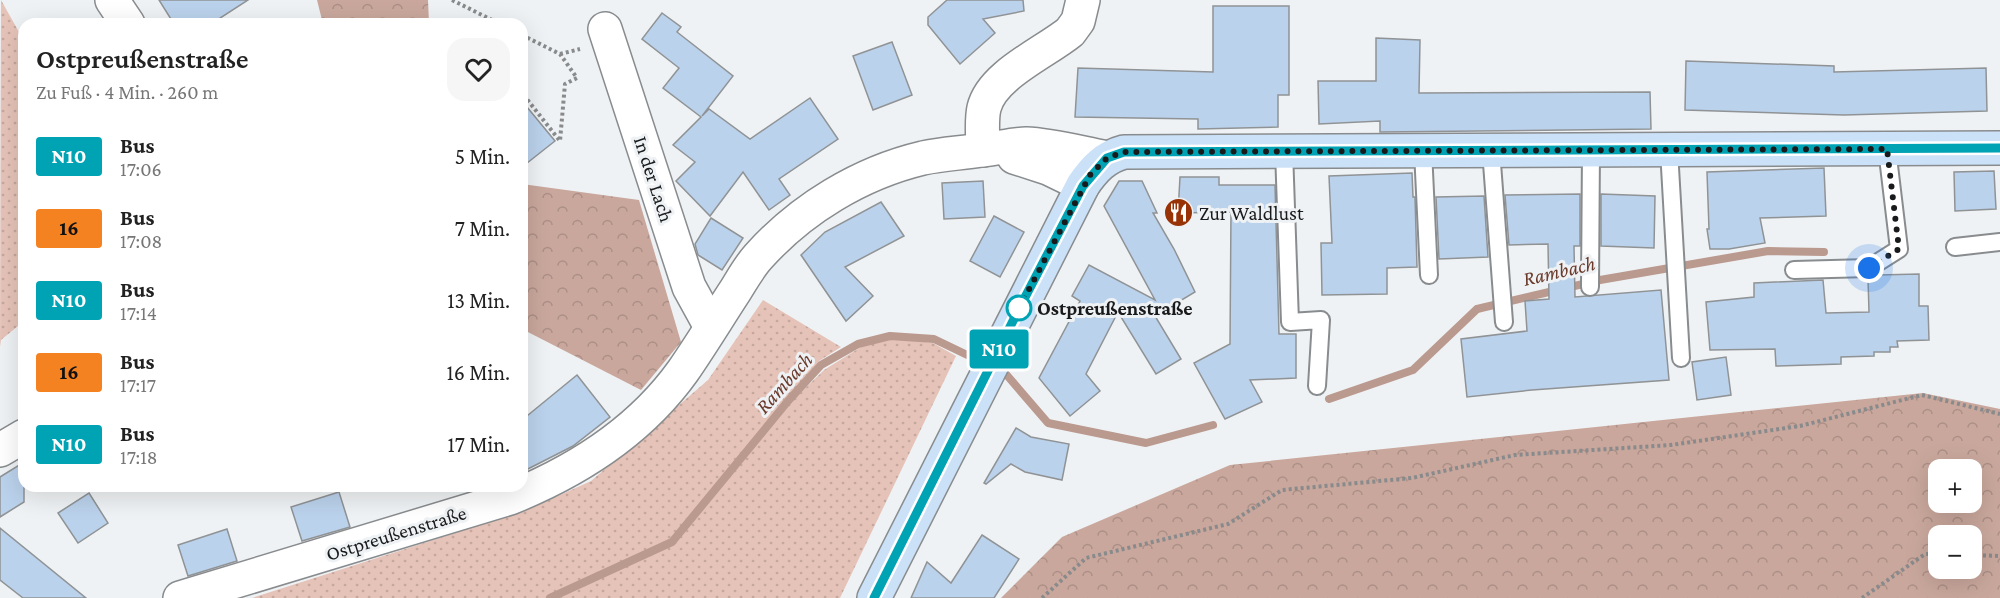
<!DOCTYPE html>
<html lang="de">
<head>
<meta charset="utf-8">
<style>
  :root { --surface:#fff; --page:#f6f6f6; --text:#222; --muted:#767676 }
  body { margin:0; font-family:"Crimson Pro",serif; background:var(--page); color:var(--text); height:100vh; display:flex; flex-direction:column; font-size:22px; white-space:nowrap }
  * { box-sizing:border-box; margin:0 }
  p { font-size:20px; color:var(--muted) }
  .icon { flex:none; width:33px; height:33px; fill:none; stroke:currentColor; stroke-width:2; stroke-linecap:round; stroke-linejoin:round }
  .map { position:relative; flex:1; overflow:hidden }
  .sheet { position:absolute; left:18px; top:18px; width:510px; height:474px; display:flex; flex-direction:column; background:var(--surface); border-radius:18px; box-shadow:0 6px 24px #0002 }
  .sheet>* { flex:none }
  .badge { padding:0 12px; border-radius:4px; font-size:21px; line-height:39px }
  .fabs { position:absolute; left:1928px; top:459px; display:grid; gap:12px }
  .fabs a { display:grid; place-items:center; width:54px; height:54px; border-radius:12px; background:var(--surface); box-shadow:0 6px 24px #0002; font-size:30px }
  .you { position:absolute; width:30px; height:30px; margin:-15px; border:4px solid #fff; border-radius:50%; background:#1a73e8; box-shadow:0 0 0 9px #1a73e833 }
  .map>.badge { position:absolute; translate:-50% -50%; box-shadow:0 0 0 3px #fff }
  .round { display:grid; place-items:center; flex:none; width:63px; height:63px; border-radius:18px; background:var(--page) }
  .summary { display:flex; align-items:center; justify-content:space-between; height:102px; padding:0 18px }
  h1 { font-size:28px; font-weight:600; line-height:45px }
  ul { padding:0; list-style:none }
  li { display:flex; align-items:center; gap:18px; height:72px; padding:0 18px }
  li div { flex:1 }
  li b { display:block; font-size:22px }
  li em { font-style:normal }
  li .badge { min-width:66px; font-weight:700; text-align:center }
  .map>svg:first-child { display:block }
</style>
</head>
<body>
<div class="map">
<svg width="2000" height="598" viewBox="0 0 2000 598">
  <defs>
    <pattern id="grass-dots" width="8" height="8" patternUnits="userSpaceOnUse" patternTransform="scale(1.5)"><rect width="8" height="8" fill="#e6c3b8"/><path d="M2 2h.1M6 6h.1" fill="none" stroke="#c5a79e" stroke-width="1.8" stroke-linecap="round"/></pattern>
    <pattern id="forest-crowns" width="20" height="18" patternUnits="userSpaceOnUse" patternTransform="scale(1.5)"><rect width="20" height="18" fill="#c9a79c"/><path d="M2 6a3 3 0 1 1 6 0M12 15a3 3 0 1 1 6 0" fill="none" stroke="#ac8f86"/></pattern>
  </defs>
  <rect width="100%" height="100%" fill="#eff2f4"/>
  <g fill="url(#grass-dots)">
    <path d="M1 0 24 41V321L1 340 0 347Z"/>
    <path d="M763 300 841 347 819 361 671 540 548 598H252L527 510 591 481 708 380Z"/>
    <path d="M891 338 933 343 956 356 840 598H559L674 543 790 403 824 370 861 347Z"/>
  </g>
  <g fill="url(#forest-crowns)" fill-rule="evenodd">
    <path d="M317 0H428L429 24H323Z"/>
    <path d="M522 184 639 200 681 342 641 390 522 329Z"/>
    <path d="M1923 393 2000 409V598H1001L1062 537 1230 465ZM1938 470H1971V502H1938ZM1938 536H1971V568H1938Z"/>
  </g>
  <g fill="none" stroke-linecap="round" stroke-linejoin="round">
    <g stroke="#ba998e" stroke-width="8">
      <path d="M998 370 1005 373 1048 423 1146 443 1213 425"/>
      <path d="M1329 399 1413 370 1477 309 1600 280 1768 251 1824 252"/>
      <path d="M550 598 672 542 788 401 821 365 858 344 890 336 934 339 986 364"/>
    </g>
  </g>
  <g fill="#bbd2ec" stroke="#909395" stroke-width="1.5">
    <path d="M159 0H248L211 24H174Z"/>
    <path d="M947 0H1023L1024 11 983 19 995 33 960 64 928 25V17Z"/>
    <path d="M1213 6H1289V95H1278V127L1198 129V119L1075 117 1078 68 1213 72Z"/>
    <path d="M662 13 681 27 677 32 733 76 702 116 709 109 750 139 810 98 838 139 779 179 790 195 769 210 743 172 710 216 676 181 695 162 673 145 701 117 663 88 679 68 642 39Z"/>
    <path d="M1376 38 1420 40 1419 93 1650 92 1651 129 1380 132V121L1319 124 1318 81H1376Z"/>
    <path d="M892 42 912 95 873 110 853 56Z"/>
    <path d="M1686 61 1834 66V72L1986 68 1987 111 1844 115 1685 110Z"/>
    <path d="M522 101 555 141 522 167Z"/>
    <path d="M1824 168 1826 216 1760 218 1765 243 1729 249H1710L1707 229H1709L1707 172Z"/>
    <path d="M1994 171 1996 209 1955 211 1954 172Z"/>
    <path d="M1412 173 1413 197H1415L1417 267 1387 268V294L1322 295 1321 243H1332L1329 176Z"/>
    <path d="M1180 177H1219V185H1275L1279 334H1296V378L1250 380 1262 402 1225 419 1194 363 1230 344 1231 212 1178 213Z"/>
    <path d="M983 181 985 217 944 219 942 183Z"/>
    <path d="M1119 181H1142L1157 213H1153L1174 249 1195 292 1155 316 1181 359 1156 374 1118 312 1086 374 1100 391 1070 416 1039 378 1080 301 1072 296 1089 265 1155 300 1104 206Z"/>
    <path d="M1580 194V246H1574L1575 297 1661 290 1669 380 1532 390 1467 397 1461 339 1527 331 1525 301 1549 299 1548 244 1509 245 1505 195Z"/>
    <path d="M1601 194 1655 196 1654 248 1601 246Z"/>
    <path d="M1484 196 1488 257 1439 259 1436 197Z"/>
    <path d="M881 202 904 236 845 267 873 296 846 321 801 255 825 232Z"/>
    <path d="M994 216 1024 232 1000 277 970 261Z"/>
    <path d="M711 218 743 238 722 270 698 255 695 244Z"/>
    <path d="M1919 274V306H1928L1929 340 1897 341 1898 347H1890V352H1874V356L1841 357V364L1776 366 1775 349 1710 350 1706 302 1754 297V283L1823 280 1826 313 1869 312 1868 279 1878 275Z"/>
    <path d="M1726 357 1731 395 1697 400 1692 362Z"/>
    <path d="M577 375 610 417 573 446 522 472V420Z"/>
    <path d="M1016 428 1031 437 1069 444 1062 480 1025 472 1011 464 986 484 984 483Z"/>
    <path d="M24 462V502L0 517V477Z"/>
    <path d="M339 492 350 527 302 541 291 507Z"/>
    <path d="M89 493 108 523 78 543 58 513Z"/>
    <path d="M0 528 86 598H23L0 580Z"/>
    <path d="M227 529 237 561 188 576 178 545Z"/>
    <path d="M982 535 1019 559 994 598H911L927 562 951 583Z"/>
  </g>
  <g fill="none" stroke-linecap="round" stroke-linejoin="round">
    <defs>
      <g id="service">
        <path d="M1491 150 1504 322"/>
        <path d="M1669 150 1681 358"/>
        <path d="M1284 151 1290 322 1321 320 1317 386"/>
        <path d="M1423 151 1429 275"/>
        <path d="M1955 247 2000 242"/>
        <path d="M1794 270 1869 268 1899 249 1887 149"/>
        <path d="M1590 287 1591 150"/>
      </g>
      <g id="minor">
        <path d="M112 0 128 24"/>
        <path d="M605 29 689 287 711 327"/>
        <path d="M983 150C983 137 981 121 984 108 992 75 1044 53 1070 32L1078 21 1083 0"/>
        <path d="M0 450 24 436"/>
      </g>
      <g id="tertiary">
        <path d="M1014 157 1048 168 1083 185"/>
        <path d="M180 598 510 498C577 471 640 431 683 371 701 345 718 317 735 291 742 280 749 267 758 257 801 209 860 173 923 158 942 154 962 153 981 150 996 149 1012 144 1026 144 1053 145 1080 153 1107 158"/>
      </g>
      <path id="secondary" d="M874 598 1083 185C1094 169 1105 157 1124 152L2000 148"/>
    </defs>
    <use href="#service" stroke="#898c8e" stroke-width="20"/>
    <use href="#minor" stroke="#898c8e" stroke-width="36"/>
    <use href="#tertiary" stroke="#898c8e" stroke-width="36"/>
    <use href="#secondary" stroke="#898c8e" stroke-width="36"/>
    <g stroke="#888a8c" stroke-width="4" stroke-dasharray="3 3" stroke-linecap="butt">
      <path d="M452 0 500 24"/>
      <path d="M522 35 560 54 577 78 565 84 560 141 522 93"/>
      <path d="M560 54 580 49"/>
      <path d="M1971 555 2000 556"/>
      <path d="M1042 598 1086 558 1228 524 1282 490 1412 478 1515 455 1671 445 1800 426 1922 395 2000 414"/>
      <path d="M1862 598 1925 554H1938"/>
    </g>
    <use href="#service" stroke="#fff" stroke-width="16"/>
    <use href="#minor" stroke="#fff" stroke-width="33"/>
    <use href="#tertiary" stroke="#fff" stroke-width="33"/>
    <use href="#secondary" stroke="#cbe1f7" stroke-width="33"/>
  </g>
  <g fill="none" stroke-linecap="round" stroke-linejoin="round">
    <defs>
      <path id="line" d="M874 598 1021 305 1083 186 1107 158 1124 152 2000 148"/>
    </defs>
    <use href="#line" stroke="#fff" stroke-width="14"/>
    <use href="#line" stroke="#00a3b4" stroke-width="9"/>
    <path stroke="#191a1b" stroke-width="6" stroke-dasharray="0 10.8" d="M1019 308 1090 175 1107 158 1124 152 1887 149 1899 249 1869 268"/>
  </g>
  <defs>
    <symbol id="restaurant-disc" viewBox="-11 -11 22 22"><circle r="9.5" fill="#983308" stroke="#eff2f4"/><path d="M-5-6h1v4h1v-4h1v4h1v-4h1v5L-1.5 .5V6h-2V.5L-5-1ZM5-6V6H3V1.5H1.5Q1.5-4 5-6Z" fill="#fff"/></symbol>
  </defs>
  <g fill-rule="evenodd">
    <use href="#restaurant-disc" x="1162" y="196" width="33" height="33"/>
  </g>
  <circle fill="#fff" stroke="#00a3b4" stroke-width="3" cx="1019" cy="308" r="12"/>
  <g text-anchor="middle" stroke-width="6" stroke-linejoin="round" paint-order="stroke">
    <g font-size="20" fill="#191a1b" stroke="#eff2f4">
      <text transform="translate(654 179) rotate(72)" y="7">In der Lach</text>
      <text transform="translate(396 533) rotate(-17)" y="7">Ostpreußenstraße</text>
    </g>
    <g font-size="20" fill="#191a1b" stroke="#eff2f4" text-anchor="start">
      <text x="1199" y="220">Zur Waldlust</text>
    </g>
    <g font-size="20" font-weight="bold" fill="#191a1b" stroke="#eff2f4" text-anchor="start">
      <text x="1037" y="315">Ostpreußenstraße</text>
    </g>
    <g font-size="21" font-style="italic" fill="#6b3a2b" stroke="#eff2f4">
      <text transform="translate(1559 271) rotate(-13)" y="7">Rambach</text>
      <text transform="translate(784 383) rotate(-48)" y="7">Rambach</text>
    </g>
  </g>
</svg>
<div class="fabs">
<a>+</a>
<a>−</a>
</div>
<div class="you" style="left:1869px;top:268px"></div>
<b class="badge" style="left:999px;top:349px;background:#00a3b4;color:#fff">N10</b>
<section class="sheet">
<div class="summary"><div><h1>Ostpreußenstraße</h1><p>Zu Fuß · 4 Min. · 260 m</p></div><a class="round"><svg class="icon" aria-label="heart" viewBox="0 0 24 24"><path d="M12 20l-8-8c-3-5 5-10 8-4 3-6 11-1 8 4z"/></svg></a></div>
<ul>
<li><span class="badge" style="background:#00a3b4;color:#fff">N10</span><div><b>Bus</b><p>17:06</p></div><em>5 Min.</em></li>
<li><span class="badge" style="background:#f58220;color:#111">16</span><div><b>Bus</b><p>17:08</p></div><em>7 Min.</em></li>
<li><span class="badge" style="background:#00a3b4;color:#fff">N10</span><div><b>Bus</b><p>17:14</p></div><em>13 Min.</em></li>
<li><span class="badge" style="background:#f58220;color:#111">16</span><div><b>Bus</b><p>17:17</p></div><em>16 Min.</em></li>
<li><span class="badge" style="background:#00a3b4;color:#fff">N10</span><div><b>Bus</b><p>17:18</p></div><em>17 Min.</em></li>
</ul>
</section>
</div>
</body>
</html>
